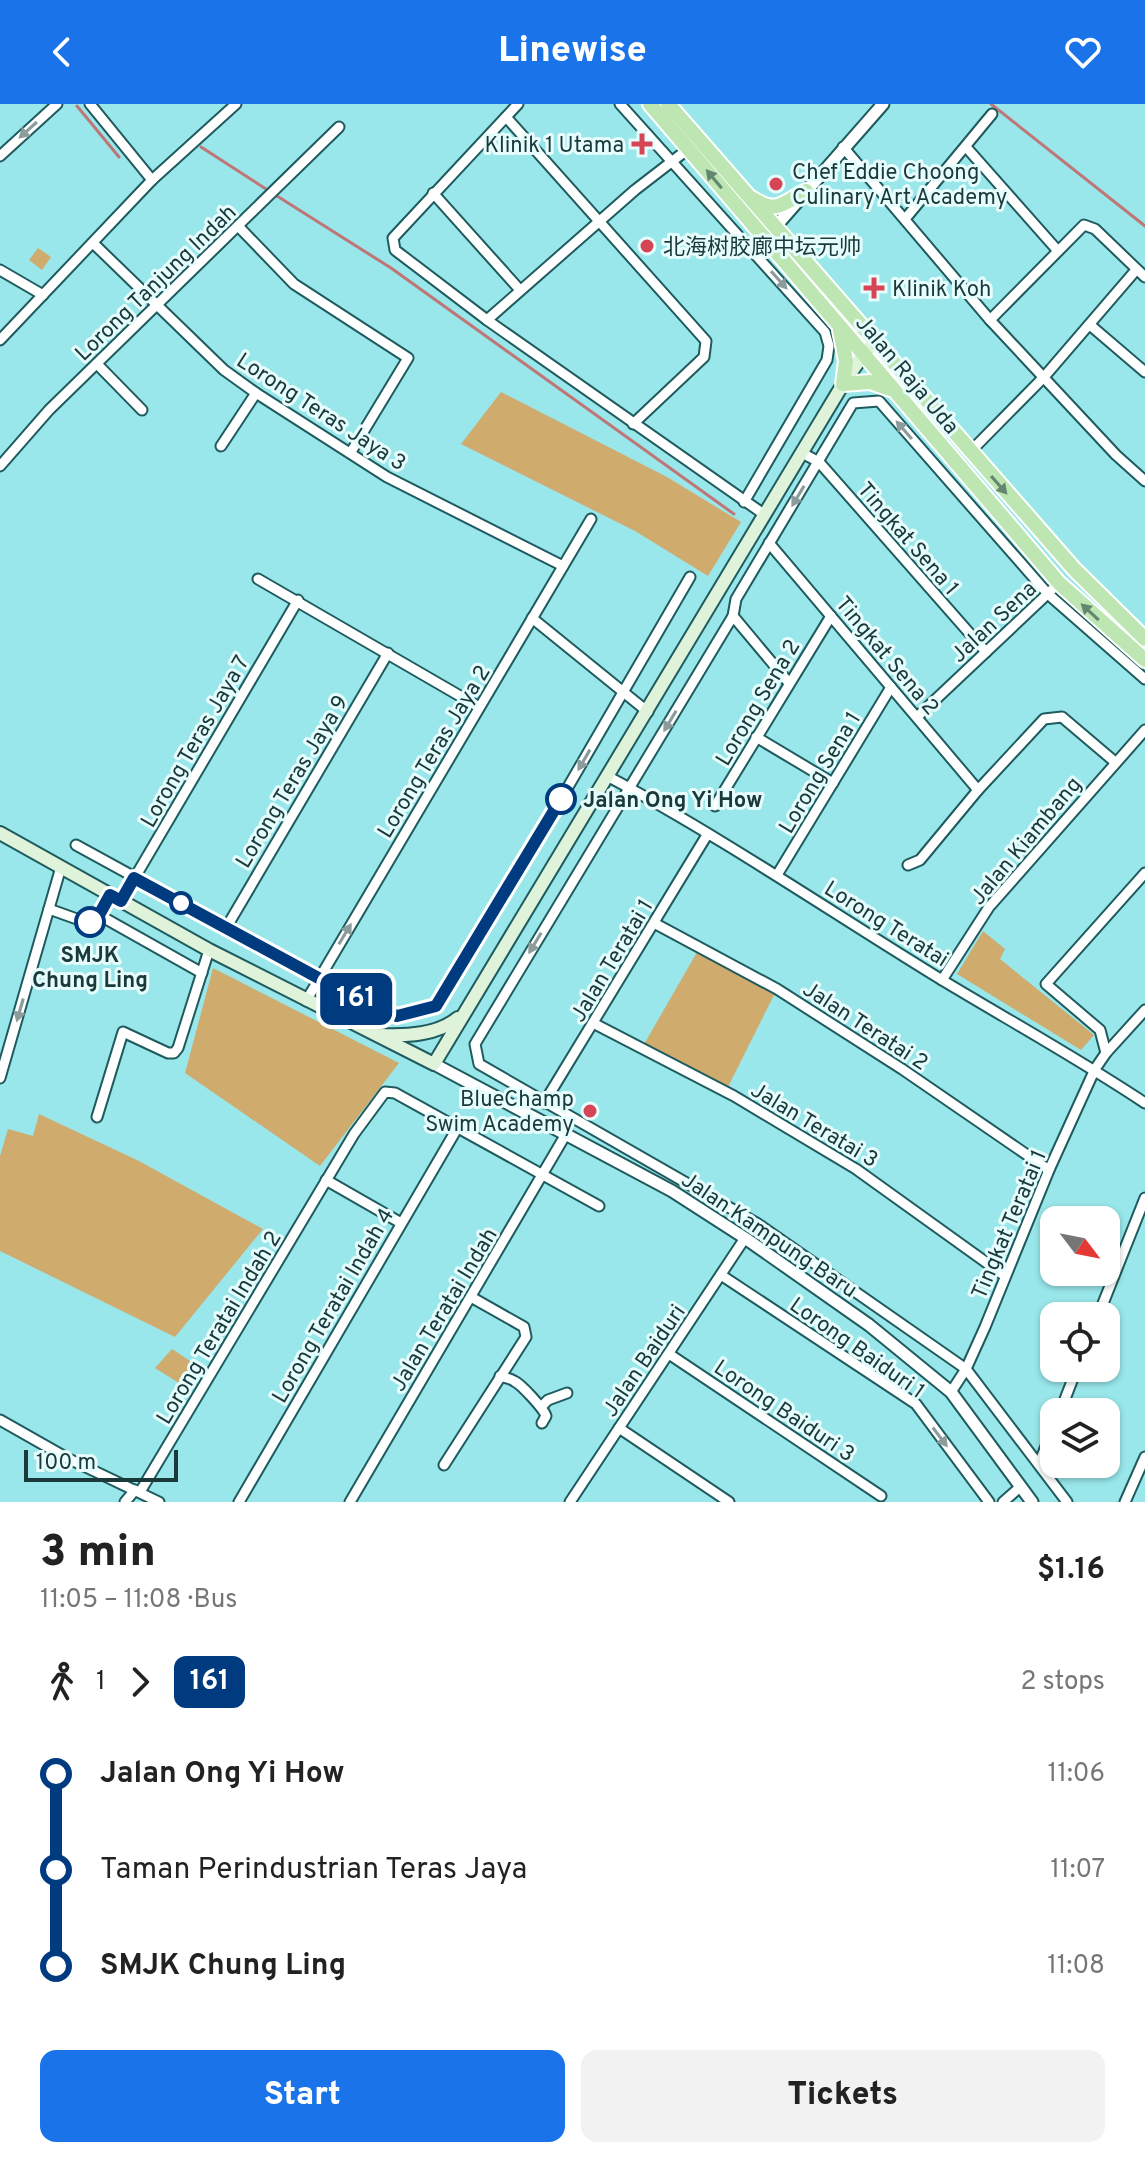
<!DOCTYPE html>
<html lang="en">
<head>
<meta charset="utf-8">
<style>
  :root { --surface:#fff; --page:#f2f2f2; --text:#222; --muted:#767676; --accent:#1a73e8 }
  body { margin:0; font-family:Overpass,"Noto Sans SC",sans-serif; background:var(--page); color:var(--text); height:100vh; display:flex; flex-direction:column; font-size:30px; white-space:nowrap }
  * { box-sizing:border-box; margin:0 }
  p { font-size:26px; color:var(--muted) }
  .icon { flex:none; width:44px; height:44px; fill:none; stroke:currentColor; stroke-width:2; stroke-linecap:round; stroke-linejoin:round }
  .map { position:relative; height:1398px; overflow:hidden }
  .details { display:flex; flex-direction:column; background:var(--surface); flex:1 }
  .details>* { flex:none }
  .badge { padding:0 16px; border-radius:12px; font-size:28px; line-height:52px }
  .needle { width:52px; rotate:122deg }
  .fabs { position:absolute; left:1040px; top:1102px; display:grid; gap:16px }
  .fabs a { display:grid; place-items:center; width:80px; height:80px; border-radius:16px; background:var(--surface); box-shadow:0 2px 6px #0004; font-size:40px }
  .scale { position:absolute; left:24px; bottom:20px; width:154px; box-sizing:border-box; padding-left:8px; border:4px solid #19393a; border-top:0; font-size:22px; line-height:28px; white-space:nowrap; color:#19393a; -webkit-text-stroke:6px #e7fdfd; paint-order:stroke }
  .map>.badge { position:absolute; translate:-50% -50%; box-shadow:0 0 0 4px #fff }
  .legs { display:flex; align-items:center; gap:12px; height:88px; padding:0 40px; font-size:26px }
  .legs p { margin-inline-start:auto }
  .headline { display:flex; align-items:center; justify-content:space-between; height:136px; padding:0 40px }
  h1 { font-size:44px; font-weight:800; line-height:60px }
  .cta { display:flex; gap:16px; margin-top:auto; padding:16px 40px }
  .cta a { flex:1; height:92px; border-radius:16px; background:var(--accent); color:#fff; font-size:32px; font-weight:800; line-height:92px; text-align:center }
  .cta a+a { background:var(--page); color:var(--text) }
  ul { padding:0 40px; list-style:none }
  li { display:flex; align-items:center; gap:28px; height:96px; font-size:30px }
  li i { display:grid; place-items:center; width:12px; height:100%; margin:0 10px; background:currentColor }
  li i::after { content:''; width:20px; height:20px; margin:-10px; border:6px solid; border-radius:50%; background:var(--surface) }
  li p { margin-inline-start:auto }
  li:first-child i { background:linear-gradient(#0000 50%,currentColor 0) }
  li:last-child i { background:linear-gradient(currentColor 50%,#0000 0) }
  header { display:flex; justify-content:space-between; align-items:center; height:104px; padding:0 40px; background:var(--accent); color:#fff; font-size:36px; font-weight:800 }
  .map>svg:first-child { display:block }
</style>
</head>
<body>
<header><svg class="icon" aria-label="back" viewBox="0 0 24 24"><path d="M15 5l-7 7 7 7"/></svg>Linewise<svg class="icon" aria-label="heart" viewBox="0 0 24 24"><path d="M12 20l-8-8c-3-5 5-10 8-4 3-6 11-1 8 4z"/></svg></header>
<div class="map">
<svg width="1145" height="1398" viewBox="0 0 1145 1398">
  <rect width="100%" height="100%" fill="#99e7ea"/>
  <g fill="#d0ab6e">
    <path d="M38 144 51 153 42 166 29 156Z"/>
    <path d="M501 288 667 373 741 418 708 472 635 427 461 340Z"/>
    <path d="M983 827 1005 845 1000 855 1094 931 1081 946 957 870Z"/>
    <path d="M700 843 777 885 726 987 643 942Z"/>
    <path d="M213 864 399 959 320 1062 185 969Z"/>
    <path d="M39 1010 139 1057 263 1125 175 1233 0 1147V1052L8 1025 33 1032Z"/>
    <path d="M172 1245 199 1263 187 1284 155 1264Z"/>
  </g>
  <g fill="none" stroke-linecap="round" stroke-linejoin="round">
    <g stroke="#be7677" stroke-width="3">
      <path d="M991 0 1145 122"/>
      <path d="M77 2 119 53"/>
      <path d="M201 43 266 85"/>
      <path d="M277 92 391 164 734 410"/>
    </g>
    <defs>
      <g id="minor">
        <path d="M90 0 152 76"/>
        <path d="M518 0 393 134 395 146 487 216 765 411"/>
        <path d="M620 0 825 228 829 242 827 256 744 398"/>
        <path d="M506 13 706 237 704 253 633 320"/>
        <path d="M843 43 990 216 1116 351 1145 377"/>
        <path d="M966 43 1058 147"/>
        <path d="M0 52 57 0"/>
        <path d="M433 89 520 186"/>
        <path d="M905 115 992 10"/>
        <path d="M238 122 294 180 408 254 351 348"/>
        <path d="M93 139 224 266 256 289 387 373 563 462"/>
        <path d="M0 166 43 191"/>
        <path d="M487 216 635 86 692 42"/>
        <path d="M990 216 1084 121 1095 125 1145 173"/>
        <path d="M1090 221 1145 268"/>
        <path d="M0 236 152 76 236 0"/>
        <path d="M97 260 142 306"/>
        <path d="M221 342 256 289"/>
        <path d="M970 348 1044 273 1136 166"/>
        <path d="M802 349 819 358 986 548"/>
        <path d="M0 362 49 306 339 23"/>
        <path d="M769 439 978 686"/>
        <path d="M258 475 479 603"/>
        <path d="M733 512 789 579"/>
        <path d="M532 514 648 608"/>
        <path d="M917 613 1059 479"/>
        <path d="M756 633 833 679"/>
        <path d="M609 673C723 734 831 808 942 876 1010 917 1079 955 1145 999"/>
        <path d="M715 702 831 512"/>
        <path d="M76 741 372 903 397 912 436 902 561 695 690 473"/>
        <path d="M908 761 920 756 978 686 1044 615 1062 613 1115 658"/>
        <path d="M777 771 891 583"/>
        <path d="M121 797 298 496"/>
        <path d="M49 805 88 819 99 811 202 869"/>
        <path d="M99 811 110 791"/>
        <path d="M654 819 777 885 902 965 1049 1066"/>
        <path d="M226 824 388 549"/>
        <path d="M942 876 989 803 1145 626"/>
        <path d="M306 897 591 415"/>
        <path d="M593 919 734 992 856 1065 1005 1172"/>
        <path d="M1106 949 1100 926 1046 880 1145 769"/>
        <path d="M0 974 61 763"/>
        <path d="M544 999 707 731"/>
        <path d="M97 1013 123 928 168 949H174L178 944 209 846"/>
        <path d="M326 1076 401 1119"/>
        <path d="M721 1171 916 1300 989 1398"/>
        <path d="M1098 1212 1145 1094"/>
        <path d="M669 1250 881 1392"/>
        <path d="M500 1272C505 1274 510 1274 514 1277 521 1280 544 1305 546 1312L542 1319"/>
        <path d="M951 1288 966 1265 985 1223 1049 1066 1095 965 1106 949 1145 906"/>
        <path d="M542 1302 548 1296 567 1289"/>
        <path d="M1060 1308 1077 1264"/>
        <path d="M0 1316 67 1354 159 1398"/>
        <path d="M619 1324 729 1398"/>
        <path d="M1039 1360 1054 1322"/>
        <path d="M444 1361 526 1233 524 1223 471 1193"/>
        <path d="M140 1388 354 1030 385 988 395 989 599 1102"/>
        <path d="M125 1398 135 1386"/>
        <path d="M239 1398 458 1023"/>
        <path d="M350 1398 566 1030"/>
        <path d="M570 1398 745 1134"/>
        <path d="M1003 1398 1020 1383"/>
        <path d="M1067 1398 966 1265 758 1120 479 960 475 940 733 512 736 495 853 299 879 297 1048 490 1145 575"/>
        <path d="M1125 1398 1145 1353"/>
      </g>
      <g id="tertiary">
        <path d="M770 129 883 0"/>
        <path d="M434 960 672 1087 745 1134 869 1221 951 1288 1032 1398"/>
      </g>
      <g id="secondary">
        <path d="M0 729 209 846 434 960 843 280 863 251 875 238"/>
        <path d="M381 931C407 932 437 931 458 914"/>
      </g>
      <g id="primary">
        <path d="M650 0 1059 479 1145 556"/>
        <path d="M668 0 1074 465 1145 535"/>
        <path d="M753 95C778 111 784 98 806 87"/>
        <path d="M840 226 846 257 843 280 870 278 890 285"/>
      </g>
    </defs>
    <use href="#minor" stroke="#1f5b5e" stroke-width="13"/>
    <use href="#tertiary" stroke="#1f5b5e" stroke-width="15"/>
    <use href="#secondary" stroke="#1f5b5e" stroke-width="16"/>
    <use href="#primary" stroke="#fff" stroke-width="18"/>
    <use href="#minor" stroke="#fff" stroke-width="9"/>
    <use href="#tertiary" stroke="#fff" stroke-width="11"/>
    <use href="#secondary" stroke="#def3d9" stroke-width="12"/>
    <use href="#primary" stroke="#bde6b2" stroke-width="14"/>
  </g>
  <defs><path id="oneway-solid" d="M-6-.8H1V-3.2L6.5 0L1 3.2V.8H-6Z" transform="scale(2)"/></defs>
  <g fill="#8c9c9c">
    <use href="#oneway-solid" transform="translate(28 26) rotate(138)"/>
    <use href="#oneway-solid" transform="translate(779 176) rotate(48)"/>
    <use href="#oneway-solid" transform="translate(904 326) rotate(-131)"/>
    <use href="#oneway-solid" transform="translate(798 392) rotate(121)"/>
    <use href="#oneway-solid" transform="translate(670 617) rotate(121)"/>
    <use href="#oneway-solid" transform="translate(584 656) rotate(120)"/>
    <use href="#oneway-solid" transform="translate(345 830) rotate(-59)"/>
    <use href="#oneway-solid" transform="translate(535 839) rotate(121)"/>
    <use href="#oneway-solid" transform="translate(20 906) rotate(106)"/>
    <use href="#oneway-solid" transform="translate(940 1333) rotate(53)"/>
  </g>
  <g fill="#638770">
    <use href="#oneway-solid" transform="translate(714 75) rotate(-130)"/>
    <use href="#oneway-solid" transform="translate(999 381) rotate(49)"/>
    <use href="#oneway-solid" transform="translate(1090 508) rotate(-137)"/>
  </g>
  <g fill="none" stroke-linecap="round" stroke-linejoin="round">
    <defs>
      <path id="line-1" d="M90 818 99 811 110 791 121 797 134 774 372 903 397 912 436 902 561 695"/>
    </defs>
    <use href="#line-1" stroke="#fff" stroke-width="18"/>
    <use href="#line-1" stroke="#003b80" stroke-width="12"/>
  </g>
  <g fill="#d64553" stroke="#e7fdfd" stroke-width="3">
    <path d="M638 28h8v8h8v8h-8v8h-8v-8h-8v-8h8z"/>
    <circle cx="776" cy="80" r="8"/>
    <circle cx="647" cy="142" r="8"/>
    <path d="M870 172h8v8h8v8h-8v8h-8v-8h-8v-8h8z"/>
    <circle cx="590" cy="1007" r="8"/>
  </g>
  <g fill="#fff" stroke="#003b80" stroke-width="4">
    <circle cx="561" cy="695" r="14"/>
    <circle cx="181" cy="799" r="10"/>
    <circle cx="90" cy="818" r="14"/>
  </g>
  <g text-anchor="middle" stroke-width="6" stroke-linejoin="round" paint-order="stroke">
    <g font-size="22" fill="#19393a" stroke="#e7fdfd" text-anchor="start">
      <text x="624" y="48" text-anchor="end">Klinik 1 Utama</text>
      <text x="792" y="75">Chef Eddie Choong<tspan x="792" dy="25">Culinary Art Academy</tspan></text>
      <text x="663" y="150">北海树胶廊中坛元帅</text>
      <text x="892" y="192">Klinik Koh</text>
      <text x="574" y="1002" text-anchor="end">BlueChamp<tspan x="574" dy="25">Swim Academy</tspan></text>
    </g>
    <g font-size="22" fill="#19393a" stroke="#e7fdfd">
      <text transform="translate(155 178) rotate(-44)" y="8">Lorong Tanjung Indah</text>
      <text transform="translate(908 270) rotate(50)" y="8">Jalan Raja Uda</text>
      <text transform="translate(322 307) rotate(33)" y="8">Lorong Teras Jaya 3</text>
      <text transform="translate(909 434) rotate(49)" y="8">Tingkat Sena 1</text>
      <text transform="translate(993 517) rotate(-43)" y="8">Jalan Sena</text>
      <text transform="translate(888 551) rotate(50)" y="8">Tingkat Sena 2</text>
      <text transform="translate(757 598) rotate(-59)" y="8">Lorong Sena 2</text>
      <text transform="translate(194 637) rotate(-60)" y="8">Lorong Teras Jaya 7</text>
      <text transform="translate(433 647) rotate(-59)" y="8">Lorong Teras Jaya 2</text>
      <text transform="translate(819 668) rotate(-59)" y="8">Lorong Sena 1</text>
      <text transform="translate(291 677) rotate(-59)" y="8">Lorong Teras Jaya 9</text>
      <text transform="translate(1025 736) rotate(-50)" y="8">Jalan Kiambang</text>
      <text transform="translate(887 819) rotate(32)" y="8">Lorong Teratai</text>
      <text transform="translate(611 856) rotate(-59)" y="8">Jalan Teratai 1</text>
      <text transform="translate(866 921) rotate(33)" y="8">Jalan Teratai 2</text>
      <text transform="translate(815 1020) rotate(31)" y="8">Jalan Teratai 3</text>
      <text transform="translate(1008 1120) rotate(-67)" y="8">Tingkat Teratai 1</text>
      <text transform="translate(770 1130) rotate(34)" y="8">Jalan Kampung Baru</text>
      <text transform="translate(332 1201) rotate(-60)" y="8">Lorong Teratai Indah 4</text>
      <text transform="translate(443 1205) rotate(-59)" y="8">Jalan Teratai Indah</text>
      <text transform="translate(218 1223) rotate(-59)" y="8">Lorong Teratai Indah 2</text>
      <text transform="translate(858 1243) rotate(35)" y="8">Lorong Baiduri 1</text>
      <text transform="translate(643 1256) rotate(-56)" y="8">Jalan Baiduri</text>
      <text transform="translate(785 1306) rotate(34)" y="8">Lorong Baiduri 3</text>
    </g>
    <g font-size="22" font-weight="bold" fill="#19393a" stroke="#e7fdfd" text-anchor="start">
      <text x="583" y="703">Jalan Ong Yi How</text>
      <text x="90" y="858" text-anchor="middle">SMJK<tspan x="90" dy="25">Chung Ling</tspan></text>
    </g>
  </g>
</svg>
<div class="fabs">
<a><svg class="needle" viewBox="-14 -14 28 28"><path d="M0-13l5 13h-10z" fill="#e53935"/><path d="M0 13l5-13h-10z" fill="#767676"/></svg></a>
<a><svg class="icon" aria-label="locate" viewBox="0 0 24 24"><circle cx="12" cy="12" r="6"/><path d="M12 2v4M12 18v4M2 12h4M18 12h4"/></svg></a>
<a><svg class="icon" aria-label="layers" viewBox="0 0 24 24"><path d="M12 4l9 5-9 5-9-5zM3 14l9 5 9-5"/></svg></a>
</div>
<div class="scale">100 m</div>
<b class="badge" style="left:356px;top:895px;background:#003b80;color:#fff">161</b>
</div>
<section class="details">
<div class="headline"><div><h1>3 min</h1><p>11:05 – 11:08 · Bus</p></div><b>$1.16</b></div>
<div class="legs"><svg class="icon" aria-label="walk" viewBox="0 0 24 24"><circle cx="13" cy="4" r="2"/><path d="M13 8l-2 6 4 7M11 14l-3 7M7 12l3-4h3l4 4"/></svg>1<svg class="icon" aria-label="forward" viewBox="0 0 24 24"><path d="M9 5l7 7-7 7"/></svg><b class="badge" style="background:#003b80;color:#fff">161</b><p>2 stops</p></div>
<ul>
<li><i style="color:#003b80"></i><b>Jalan Ong Yi How</b><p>11:06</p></li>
<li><i style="color:#003b80"></i><span>Taman Perindustrian Teras Jaya</span><p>11:07</p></li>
<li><i style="color:#003b80"></i><b>SMJK Chung Ling</b><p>11:08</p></li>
</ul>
<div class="cta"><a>Start</a><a>Tickets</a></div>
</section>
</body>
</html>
